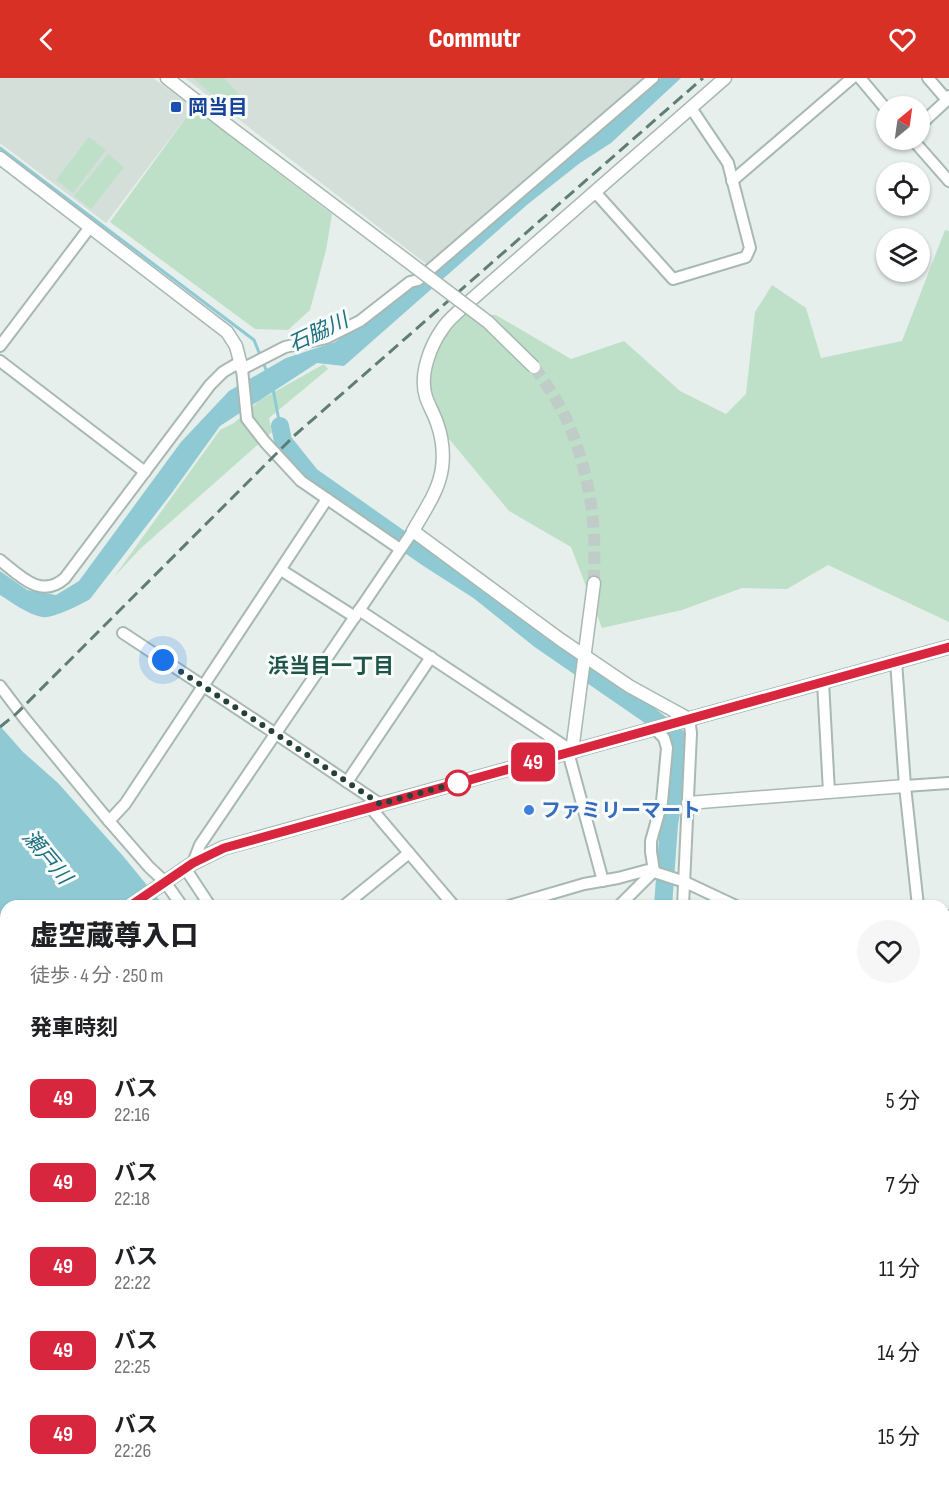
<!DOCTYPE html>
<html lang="ja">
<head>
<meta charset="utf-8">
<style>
  :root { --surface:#fff; --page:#f6f6f6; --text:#202124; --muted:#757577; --accent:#d93025 }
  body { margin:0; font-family:"Sofia Sans Condensed","Noto Sans JP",sans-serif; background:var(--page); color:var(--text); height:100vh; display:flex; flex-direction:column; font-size:22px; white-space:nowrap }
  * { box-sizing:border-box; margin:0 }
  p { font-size:20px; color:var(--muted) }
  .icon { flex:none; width:33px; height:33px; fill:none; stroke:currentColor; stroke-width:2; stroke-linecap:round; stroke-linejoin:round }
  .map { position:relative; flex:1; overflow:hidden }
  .panel { position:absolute; left:0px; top:822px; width:950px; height:588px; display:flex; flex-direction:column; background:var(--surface); border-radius:18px 18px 0 0; box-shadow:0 2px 4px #0004 }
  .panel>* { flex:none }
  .badge { padding:0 12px; border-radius:9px; font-size:21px; line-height:39px }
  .needle { width:39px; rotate:29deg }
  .buttons { position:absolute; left:876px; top:18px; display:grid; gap:12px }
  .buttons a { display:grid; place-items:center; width:54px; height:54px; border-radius:50%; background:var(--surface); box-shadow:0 2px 4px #0004; font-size:30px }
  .you { position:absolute; width:30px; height:30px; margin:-15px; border:4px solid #fff; border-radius:50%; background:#1a73e8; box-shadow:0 0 0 9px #1a73e833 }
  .map>.badge { position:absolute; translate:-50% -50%; box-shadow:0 0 0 3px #fff }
  h2 { padding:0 30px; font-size:22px; line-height:54px }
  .round { display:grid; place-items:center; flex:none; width:63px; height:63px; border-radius:32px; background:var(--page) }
  .headline { display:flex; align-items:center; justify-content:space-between; height:102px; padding:0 30px }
  h1 { font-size:28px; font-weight:800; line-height:45px }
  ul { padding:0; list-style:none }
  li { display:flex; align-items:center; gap:18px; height:84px; padding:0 30px }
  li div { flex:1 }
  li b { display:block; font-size:22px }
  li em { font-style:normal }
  li .badge { min-width:66px; font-weight:700; text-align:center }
  header { display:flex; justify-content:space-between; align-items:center; height:78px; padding:0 30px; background:var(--accent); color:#fff; font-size:27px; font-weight:800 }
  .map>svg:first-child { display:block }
</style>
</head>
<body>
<header><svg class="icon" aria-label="back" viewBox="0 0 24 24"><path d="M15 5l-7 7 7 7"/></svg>Commutr<svg class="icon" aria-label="heart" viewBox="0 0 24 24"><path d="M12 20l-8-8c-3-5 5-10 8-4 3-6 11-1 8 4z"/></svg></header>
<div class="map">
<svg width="949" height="1410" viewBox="0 0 949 1410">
  <rect width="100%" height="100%" fill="#e6efeb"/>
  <g fill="#d4dfda">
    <path d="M0 0H153L193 30 106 145 0 65Z"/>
    <path d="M185 0H648L429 188Z"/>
  </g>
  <g fill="#bfe0c8">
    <path d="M193 0H224L248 26 237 37Z"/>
    <path d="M193 30 332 136 326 172 310 232 288 252 255 251 110 144Z"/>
    <path d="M89 59 106 72 73 115 56 102Z"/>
    <path d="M108 76 124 89 91 131 74 118Z"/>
    <path d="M945 152 949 153V544L828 487 787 511 742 510 682 532 602 550 571 469 509 433 444 355 430 307 434 280 441 257 464 237H496L571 281 624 263 680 313 726 336 746 316 755 234 772 207 806 230 821 280 902 263Z"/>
    <path d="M324 286 328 291 269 340 272 354 140 471 114 499 220 352 234 345 260 322Z"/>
  </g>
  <g fill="#8ec9d4">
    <path d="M661 0H681L611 65 580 85 528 126 344 288 317 285 220 348 171 416 90 521C80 527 52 541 42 539 27 536 13 525 0 517V493L27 512 56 517 79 503 181 364 229 313 286 280 335 264 418 206Z"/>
    <path d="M0 648 23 674 58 705 123 778 164 828H6V887L0 878Z"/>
    <path d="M949 1238V1410H592L599 1404H944V1241Z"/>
    <path d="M275 1404H504L507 1410H278Z"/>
  </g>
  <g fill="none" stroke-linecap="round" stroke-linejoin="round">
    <g stroke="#8ec9d4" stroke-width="3">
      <path d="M0 70 254 262 267 294"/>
      <path d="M273 311 280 348"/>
    </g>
    <path stroke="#8ec9d4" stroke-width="18" d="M280 348 283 363 311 398 426 479 479 513 539 561 645 634 676 658 681 678 669 746 663 828"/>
    <path stroke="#bfccc8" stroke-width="12" stroke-dasharray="12 6" stroke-linecap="butt" d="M534 289C544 303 554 317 562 332 581 370 592 415 594 458 595 474 594 490 594 505"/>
    <defs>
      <g id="minor">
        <path d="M860 0 886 31"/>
        <path d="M928 0 947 22"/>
        <path d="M920 47 947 22 949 18"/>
        <path d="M913 62 949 103"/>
        <path d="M732 103 852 0"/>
        <path d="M595 114 673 201 746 179 750 170 728 85 691 30"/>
        <path d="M0 268 90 149"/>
        <path d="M0 283 145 394"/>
        <path d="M400 471 301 403 265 364 247 341 242 291 285 269 326 260 360 243 410 204 418 202 653 0"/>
        <path d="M0 482C19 497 41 522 65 500L210 307 223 294 240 284"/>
        <path d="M281 492 355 539"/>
        <path d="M359 532 572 673"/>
        <path d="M123 555 276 656 380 726"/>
        <path d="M896 583 905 708 918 828"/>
        <path d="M823 604 829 714"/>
        <path d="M0 608 25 641 109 743 149 789 165 804 182 828"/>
        <path d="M568 674 603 803"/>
        <path d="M347 704 431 579"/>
        <path d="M905 708 949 705"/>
        <path d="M370 729 454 828"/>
        <path d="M109 743 125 726 327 421"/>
        <path d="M193 785 200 767 413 453"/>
        <path d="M185 790 210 828"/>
        <path d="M654 793 651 774V763L662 724 667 670 664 660 655 651"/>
        <path d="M344 828 409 775"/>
        <path d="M509 828 584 806 618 800 648 792 685 804 736 828"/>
        <path d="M619 828 654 793"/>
        <path d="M683 828 691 655 689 641"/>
        <path d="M944 839 949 838"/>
        <path d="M0 897 2 899 0 900"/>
        <path d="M0 951 6 964"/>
        <path d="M944 955 949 953"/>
        <path d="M0 1075 6 1072"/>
        <path d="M944 1113 948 1112 949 1109"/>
        <path d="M0 1143 6 1140"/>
        <path d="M944 1152 949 1151"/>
        <path d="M0 1163 6 1175"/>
        <path d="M0 1220 6 1215"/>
        <path d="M0 1265 6 1247"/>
        <path d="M0 1277 6 1278"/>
      </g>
      <g id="tertiary">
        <path d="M167 0 226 46"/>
        <path d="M0 80 227 254 236 268 242 291"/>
        <path d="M689 641 629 608 561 562 413 453C424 433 439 413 442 390 444 375 442 359 437 345 434 336 429 328 426 319 419 297 430 268 443 250 448 242 456 236 462 230L725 0"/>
        <path d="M572 673 594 505"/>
        <path d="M688 725 905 708"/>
        <path d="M0 1393 6 1397"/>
        <path d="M15 1404 22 1410"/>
        <path d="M151 1404 154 1410"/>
        <path d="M255 1404 257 1410"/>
        <path d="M79 1410 83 1404"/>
      </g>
      <g id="secondary">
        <path d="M130 828 193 785 223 770 949 569"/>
        <path d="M0 917 6 913"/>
      </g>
    </defs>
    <use href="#minor" stroke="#a8b8b2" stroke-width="14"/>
    <use href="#tertiary" stroke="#a8b8b2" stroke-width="15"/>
    <use href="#secondary" stroke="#a4bbb3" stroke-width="16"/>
    <use href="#minor" stroke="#fff" stroke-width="10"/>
    <use href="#tertiary" stroke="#fff" stroke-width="12"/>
    <use href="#secondary" stroke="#fff" stroke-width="14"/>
    <path stroke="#5f7d75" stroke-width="3" stroke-dasharray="12 6" stroke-linecap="butt" d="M0 649 16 636 295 357 703 0"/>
    <defs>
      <path id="tertiary-bridge" d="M226 46 488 244 534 289"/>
    </defs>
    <use href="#tertiary-bridge" stroke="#a8b8b2" stroke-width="15" stroke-linecap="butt"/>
    <use href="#tertiary-bridge" stroke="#fff" stroke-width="12"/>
  </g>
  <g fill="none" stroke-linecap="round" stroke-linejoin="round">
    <defs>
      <path id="line" d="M130 828 193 785 224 770 949 569"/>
    </defs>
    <use href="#line" stroke="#fff" stroke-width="14"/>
    <use href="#line" stroke="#d7263d" stroke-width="9"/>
    <path stroke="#24423a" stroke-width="6" stroke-dasharray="0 10.8" d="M163 582 276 656 380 726 464 703 458 705"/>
  </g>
  <rect fill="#1a4fb4" stroke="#f7fbf9" stroke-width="2" x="170" y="23" width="12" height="12" rx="3"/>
  <circle fill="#fff" stroke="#d7263d" stroke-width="3" cx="458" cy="705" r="12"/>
  <circle fill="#3f7fe0" stroke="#f7fbf9" stroke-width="2" cx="529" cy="732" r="6"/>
  <g text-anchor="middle" stroke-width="6" stroke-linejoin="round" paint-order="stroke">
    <g font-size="20" font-weight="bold" fill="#164399" stroke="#f7fbf9" text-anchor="start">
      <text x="188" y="36">岡当目</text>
    </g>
    <g font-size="20" font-weight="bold" fill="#366cbe" stroke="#f7fbf9" text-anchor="start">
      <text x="541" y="739">ファミリーマート</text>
    </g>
    <g font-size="21" font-style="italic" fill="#1c6f80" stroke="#f7fbf9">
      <text transform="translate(318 254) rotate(-25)" y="7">石脇川</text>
      <text transform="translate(47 779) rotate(50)" y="7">瀬戸川</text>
    </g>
    <g font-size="21" font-weight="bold" fill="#1f5548" stroke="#f7fbf9">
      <text x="331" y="595">浜当目一丁目</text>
    </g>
  </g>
</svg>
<div class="buttons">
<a><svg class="needle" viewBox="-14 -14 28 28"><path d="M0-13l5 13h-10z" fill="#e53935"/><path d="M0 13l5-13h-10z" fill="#757577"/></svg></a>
<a><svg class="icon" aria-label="locate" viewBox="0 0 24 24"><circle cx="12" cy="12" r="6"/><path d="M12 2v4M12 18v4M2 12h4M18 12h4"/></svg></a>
<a><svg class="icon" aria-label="layers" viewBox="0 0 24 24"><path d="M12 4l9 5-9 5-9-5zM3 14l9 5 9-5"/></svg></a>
</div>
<div class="you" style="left:163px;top:582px"></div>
<b class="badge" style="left:533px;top:684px;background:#d7263d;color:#fff">49</b>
<section class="panel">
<div class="headline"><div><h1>虚空蔵尊入口</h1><p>徒歩 · 4 分 · 250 m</p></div><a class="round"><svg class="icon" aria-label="heart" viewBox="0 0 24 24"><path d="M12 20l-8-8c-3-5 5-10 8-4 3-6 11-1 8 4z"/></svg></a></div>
<h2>発車時刻</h2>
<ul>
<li><span class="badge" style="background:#d7263d;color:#fff">49</span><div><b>バス</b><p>22:16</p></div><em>5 分</em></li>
<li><span class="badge" style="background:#d7263d;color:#fff">49</span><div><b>バス</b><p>22:18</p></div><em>7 分</em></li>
<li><span class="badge" style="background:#d7263d;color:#fff">49</span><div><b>バス</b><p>22:22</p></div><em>11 分</em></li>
<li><span class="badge" style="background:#d7263d;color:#fff">49</span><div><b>バス</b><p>22:25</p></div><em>14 分</em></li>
<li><span class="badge" style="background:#d7263d;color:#fff">49</span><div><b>バス</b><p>22:26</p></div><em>15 分</em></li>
</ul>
</section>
</div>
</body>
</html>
